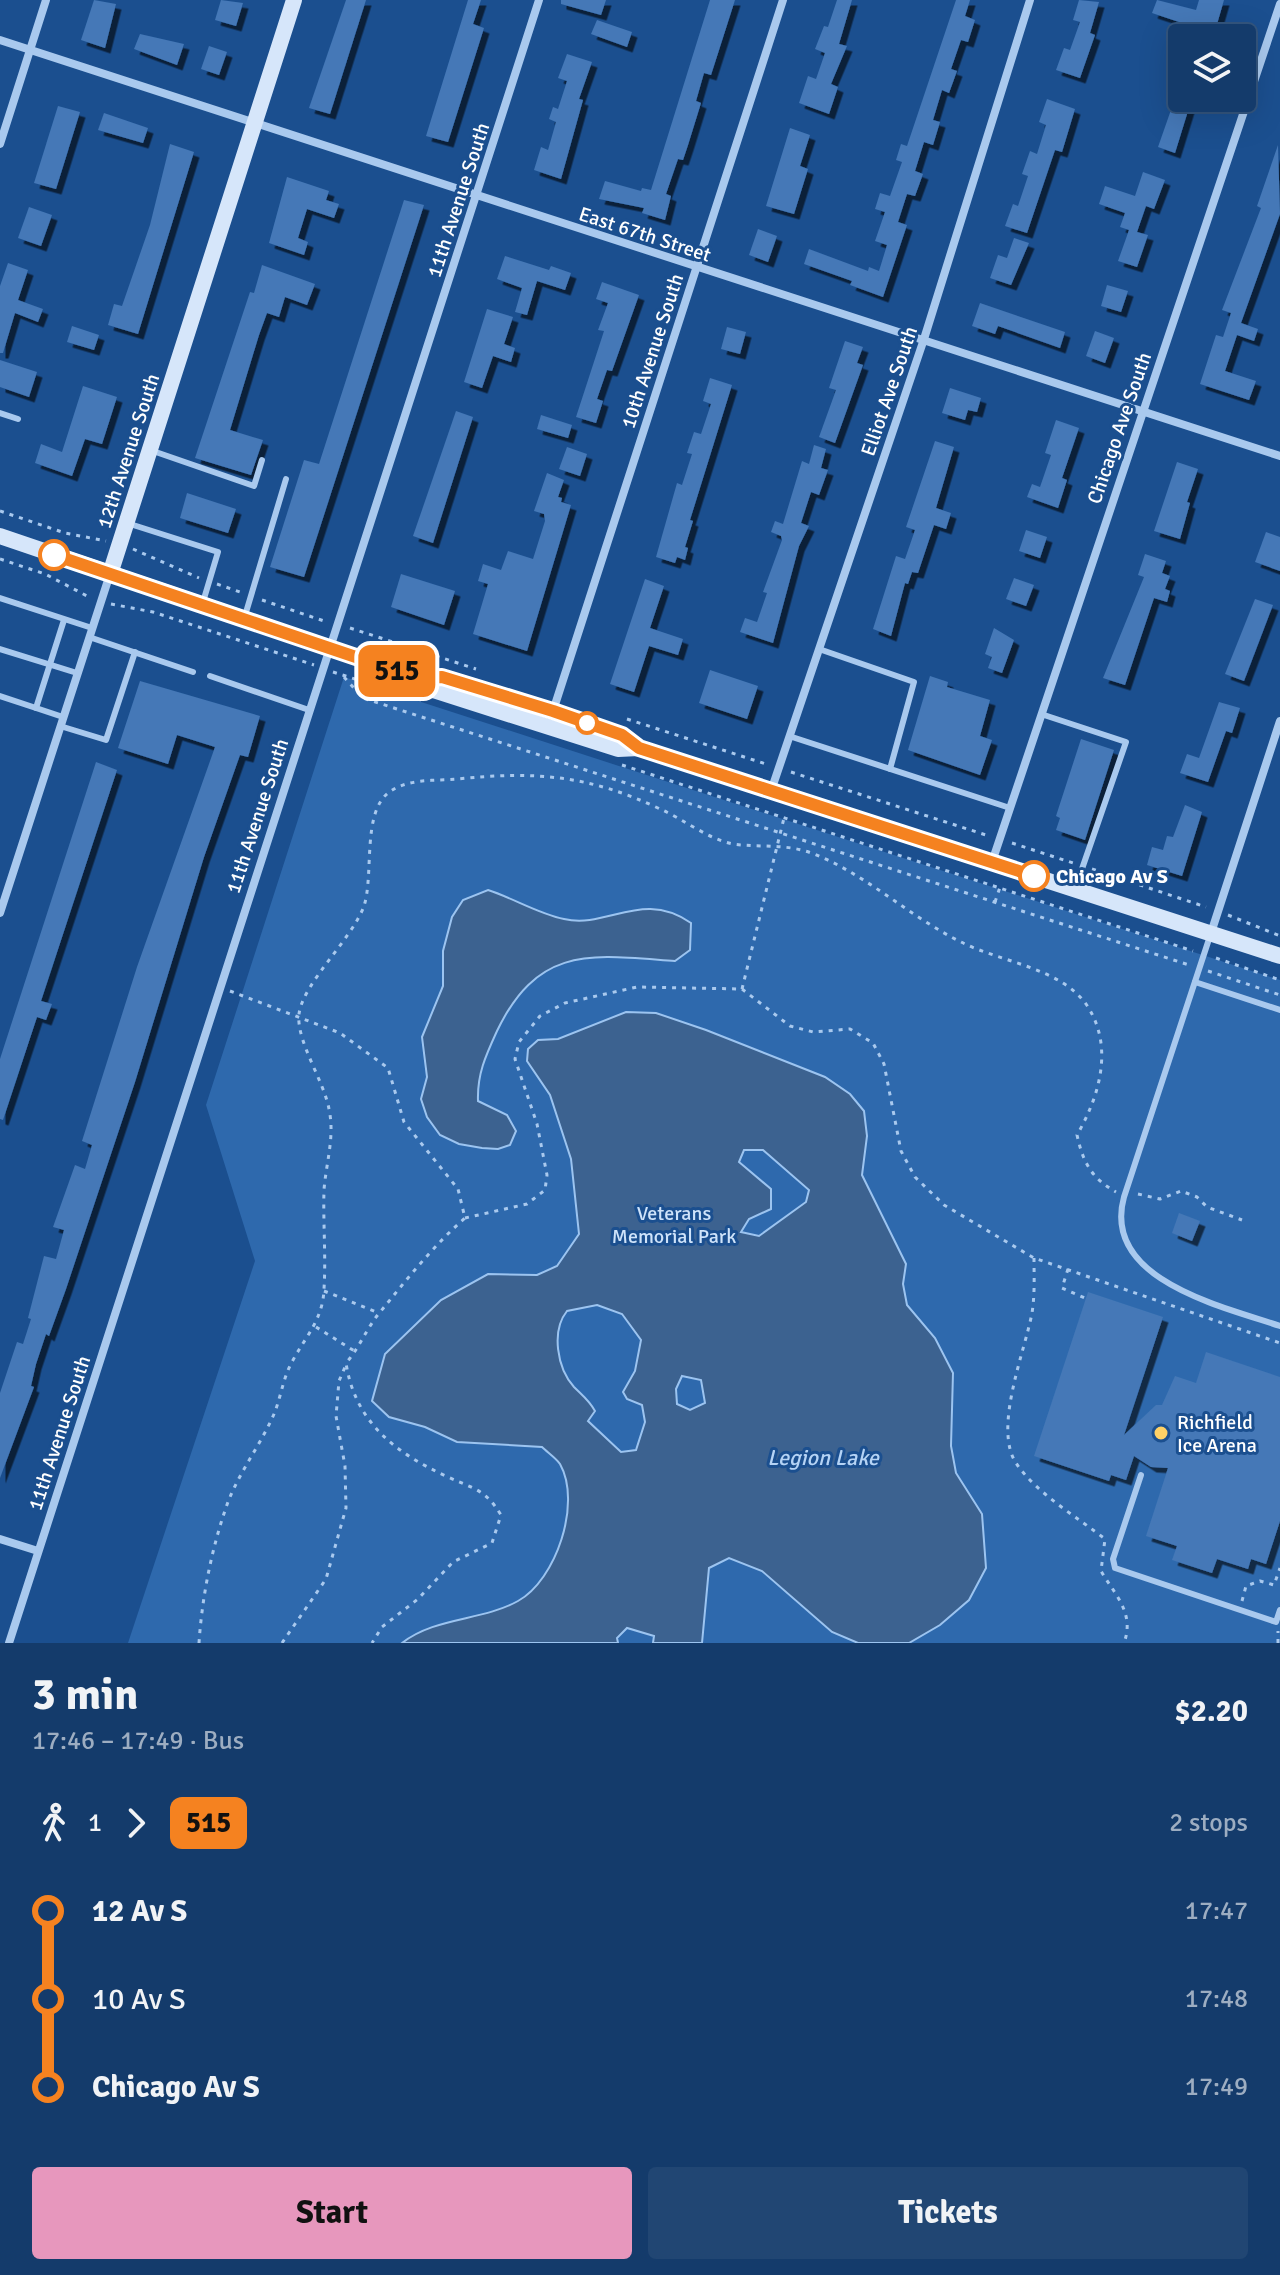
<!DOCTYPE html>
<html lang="en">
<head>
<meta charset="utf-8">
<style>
  :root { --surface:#143b6b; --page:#214673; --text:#f1f3f6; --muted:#9dadc1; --line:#33557e; --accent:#e797bd }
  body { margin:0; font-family:Signika,sans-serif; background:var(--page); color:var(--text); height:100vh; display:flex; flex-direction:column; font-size:30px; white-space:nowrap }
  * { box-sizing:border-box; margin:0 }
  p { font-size:26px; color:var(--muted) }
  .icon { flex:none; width:44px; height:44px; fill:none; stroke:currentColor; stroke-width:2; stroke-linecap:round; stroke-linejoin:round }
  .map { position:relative; height:1643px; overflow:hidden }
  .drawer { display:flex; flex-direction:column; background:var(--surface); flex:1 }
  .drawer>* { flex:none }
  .badge { padding:0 16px; border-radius:12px; font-size:28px; line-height:52px }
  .tools { position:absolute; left:1168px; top:24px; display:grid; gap:16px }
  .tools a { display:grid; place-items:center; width:88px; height:88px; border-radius:8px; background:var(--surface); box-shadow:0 8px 32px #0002,0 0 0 2px var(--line); font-size:40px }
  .map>.badge { position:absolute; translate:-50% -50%; box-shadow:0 0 0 4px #fff }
  .legs { display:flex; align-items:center; gap:12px; height:88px; padding:0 32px; font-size:26px }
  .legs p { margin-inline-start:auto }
  .headline { display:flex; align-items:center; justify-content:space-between; height:136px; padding:0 32px }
  h1 { font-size:44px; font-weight:800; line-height:60px }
  .action { display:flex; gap:16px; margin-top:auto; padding:16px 32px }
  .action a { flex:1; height:92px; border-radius:8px; background:var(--accent); color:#111; font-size:32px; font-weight:800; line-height:92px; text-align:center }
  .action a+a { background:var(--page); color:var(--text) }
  ul { padding:0 32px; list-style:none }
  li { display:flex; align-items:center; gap:28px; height:88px; font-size:30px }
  li i { display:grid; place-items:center; width:12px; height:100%; margin:0 10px; background:currentColor }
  li i::after { content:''; width:20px; height:20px; margin:-10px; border:6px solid; border-radius:50%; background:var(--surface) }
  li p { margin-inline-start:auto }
  li:first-child i { background:linear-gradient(#0000 50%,currentColor 0) }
  li:last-child i { background:linear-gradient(currentColor 50%,#0000 0) }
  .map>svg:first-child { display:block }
</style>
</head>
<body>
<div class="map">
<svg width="1280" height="1643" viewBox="0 0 1280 1643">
  <defs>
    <filter id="shadow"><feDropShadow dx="5.5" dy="5.5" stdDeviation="0" flood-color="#0009"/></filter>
  </defs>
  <rect width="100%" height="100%" fill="#1b4f8f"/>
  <path fill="#2e69ad" d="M344 677 1280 980V1643H128L255 1261 206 1105Z"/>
  <g fill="#3c6290" stroke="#9cc4f0" stroke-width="2" fill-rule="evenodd">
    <path d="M488 890C513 898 539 914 564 919 608 929 642 889 691 923L690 950 675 961C592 955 539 944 497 1031 486 1055 477 1074 478 1101L507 1115 516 1131 510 1145 498 1149 482 1148 459 1144 440 1135 427 1117 421 1099 427 1077 422 1037 443 986V951L452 917 463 900Z"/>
    <path d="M626 1012 656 1013 706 1030 825 1077 850 1094 864 1111 867 1136 862 1175 906 1264 903 1284 907 1305 935 1338 953 1373 951 1446 956 1473 982 1514 986 1568 969 1600 940 1625 909 1643H858L832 1632 762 1571 729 1558 709 1568 702 1643H653L654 1636 627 1628 617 1638 618 1643H402C435 1617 482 1621 518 1601 556 1580 582 1503 560 1464 556 1458 547 1452 542 1447L457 1442 425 1427 389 1417 372 1401 385 1354 441 1300 488 1274 537 1275 557 1266 579 1234 571 1159 550 1095 527 1061 528 1049 538 1040 558 1039ZM744 1150H763L809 1190 806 1202 759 1236 741 1232 749 1219 771 1209V1189L739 1162ZM597 1305 622 1314 641 1340 635 1371 623 1392 627 1399 642 1405 645 1422 636 1450 621 1452 588 1421 595 1411C589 1400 583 1396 574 1387 557 1368 551 1331 567 1311ZM682 1376 701 1380 705 1403 690 1410 677 1404 676 1389Z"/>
  </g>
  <g fill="#4478b7" filter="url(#shadow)">
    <path d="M94 0 116 4 105 48 81 40Z"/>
    <path d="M221 0 243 3 236 26 215 20Z"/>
    <path d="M346 0H366L330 114 309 108Z"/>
    <path d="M468 0H481L473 24 484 28 448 142 426 136Z"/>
    <path d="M561 0H606L601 15 561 4Z"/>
    <path d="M710 0H735L711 75 704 73 696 101 701 103 688 145 683 160 678 159 666 194 671 196 665 220 642 213 644 208 599 199 605 181 641 191 642 188 651 190Z"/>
    <path d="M837 0H852L839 44 847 46 831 84 838 87 829 114 799 103 808 76 816 79 825 53 815 49 824 26 828 27Z"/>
    <path d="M956 0H970L965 16 975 20 968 42 961 40 951 69 957 71 949 93 942 90 933 120 940 122 933 145 924 142 915 171 923 174 915 196 907 194 898 222 907 225 883 297 850 285 852 281 804 264 809 249 868 271 869 267 879 271 887 245 875 241 885 212 875 209 880 193 890 196 902 162 896 160 901 144 907 146Z"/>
    <path d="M1079 0 1099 2 1090 33 1095 35 1080 78 1056 70 1064 48 1070 50 1080 22 1073 20Z"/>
    <path d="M1157 0 1196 10 1199 0H1224L1213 38H1190L1194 27 1152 13Z"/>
    <path d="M597 20 632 32 627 47 591 34Z"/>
    <path d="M140 34 184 44 177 65 134 49Z"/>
    <path d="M209 46 227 52 219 75 201 69Z"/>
    <path d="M567 54 592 62 579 99 583 100 561 179 534 170 541 147 548 150 556 122 549 119 553 107 558 109 567 81 558 78Z"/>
    <path d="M1179 66H1182V98H1192L1175 153 1158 147 1172 107 1167 106Z"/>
    <path d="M1047 99 1075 109 1062 152 1055 150 1027 233 1005 226 1013 204 1018 206 1028 176 1022 174 1030 151 1037 154 1046 125 1039 122Z"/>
    <path d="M58 106 80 112 56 189 34 183Z"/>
    <path d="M104 113 148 128 143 143 98 130Z"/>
    <path d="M790 128 810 135 800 166 808 169 794 214 766 206Z"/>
    <path d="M170 144 194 152 138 334 108 325 114 304 122 306 150 225Z"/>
    <path d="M1278 145 1280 214 1241 323 1258 329 1254 341 1237 335 1225 371 1256 381 1249 400 1200 384 1216 335 1223 337 1231 313 1222 310 1261 208 1257 206Z"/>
    <path d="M1143 172 1165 180 1154 209 1146 206 1137 232 1148 235 1137 267 1118 261 1129 230 1120 227 1125 213 1099 204 1105 186 1135 196Z"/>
    <path d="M287 177 329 191 326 200 339 204 334 218 307 209 298 238 308 242 304 255 269 243Z"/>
    <path d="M404 200 424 205 304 577 270 567 304 460 319 464Z"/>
    <path d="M29 207 52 215 41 246 18 238Z"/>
    <path d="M758 229 777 236 768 262 749 255Z"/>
    <path d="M1014 238 1029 243 1011 285 990 278 998 255 1007 258Z"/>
    <path d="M505 256 549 270 551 266 571 273 565 290 537 281 527 315 515 312 522 288 497 279Z"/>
    <path d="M8 263 28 270 18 300 43 309 38 322 15 313 3 353H0V286Z"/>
    <path d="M262 265 315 284 307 305 285 297 279 317 267 313 259 335 230 430 263 440 251 475 195 458 250 292 254 293Z"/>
    <path d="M602 282 639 295 612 371 607 370 597 399 603 401 596 423 576 417 604 331 598 330 608 303 596 299Z"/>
    <path d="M1107 285 1128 291 1121 312 1101 306Z"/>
    <path d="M980 303 1065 332 1060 348 998 326 995 334 972 326Z"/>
    <path d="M487 309 513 317 504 344 515 348 511 362 493 356 482 388 464 382Z"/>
    <path d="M72 326 99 335 94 350 67 342Z"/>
    <path d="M727 327 746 332 740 354 721 349Z"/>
    <path d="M1095 331 1114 338 1105 363 1086 356Z"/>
    <path d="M845 341 863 347 857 363 863 365 835 443 819 437 836 390 829 388Z"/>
    <path d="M0 360 37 372 29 397 0 387Z"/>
    <path d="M710 378 732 385 690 520 693 521 685 547 688 548 685 560 677 557 675 563 656 557 677 483 682 485 692 454 687 453 694 432 701 434 711 404 703 401Z"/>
    <path d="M83 386 117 397 102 444 85 439 72 476 35 463 41 444 62 452Z"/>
    <path d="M950 388 981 398 977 412 968 410 965 420 942 413Z"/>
    <path d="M456 411 473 417 433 543 413 536Z"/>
    <path d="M541 415 572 425 568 438 537 429Z"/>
    <path d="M1056 420 1079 428 1062 478 1067 480 1058 508 1027 497 1032 484 1040 487 1051 455 1045 453Z"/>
    <path d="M935 441 954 447 936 508 951 513 946 529 934 525 918 573 912 572 908 584 905 583 891 636 873 629 896 556 905 559 915 530 906 527Z"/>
    <path d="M814 445 826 449 821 468 828 470 819 495 811 492 801 523 809 526 799 546 773 643 740 632 745 618 757 622 767 593 763 592 782 540 781 536 771 532 775 521 783 524 802 461 809 464Z"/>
    <path d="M567 447 587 454 580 476 559 469Z"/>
    <path d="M1177 462 1198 469 1187 502 1190 503 1180 539 1154 531Z"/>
    <path d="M547 473 564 480 558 497 562 498 561 502 571 505 527 651 473 634 488 584 478 581 483 564 501 570 508 551 533 559 545 521 544 514 534 511Z"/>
    <path d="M187 493 236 509 228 533 180 518Z"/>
    <path d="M1026 530 1047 537 1040 558 1019 551Z"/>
    <path d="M1266 532 1280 537V571L1255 562Z"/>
    <path d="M1145 554 1166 561 1162 573 1170 576 1165 589 1170 591 1167 602 1154 598 1125 685 1103 678 1144 577 1138 575Z"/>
    <path d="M401 574 455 591 444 625 391 607Z"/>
    <path d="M1014 578 1034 585 1026 606 1006 599Z"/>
    <path d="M645 579 664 586 650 628 683 639 678 655 649 646 634 692 610 684Z"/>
    <path d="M1255 599 1273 605 1244 681 1225 674Z"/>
    <path d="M994 628 1014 640 1002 673 988 668 992 657 985 654Z"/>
    <path d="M710 670 758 686 747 719 699 703Z"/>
    <path d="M930 676 948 682 947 687 990 700 980 736 992 740 980 775 908 750Z"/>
    <path d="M140 681 260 716 248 757 240 755 204 857 135 1082 66 1289 49 1336 46 1334 36 1364 31 1386 34 1387 0 1478V1393L17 1342 23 1344 31 1319 28 1318 44 1256 56 1259 64 1230 53 1227 75 1165 85 1169 92 1145 82 1141 137 967 215 747 177 735 168 764 118 748Z"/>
    <path d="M1219 702 1240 708 1232 733 1226 731 1208 782 1180 773 1187 754 1199 758Z"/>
    <path d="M1081 739 1114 750 1085 840 1056 830 1060 818 1056 816Z"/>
    <path d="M96 762 117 770 41 1001 52 1004 46 1020 37 1017 3 1120 0 1119V1059Z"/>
    <path d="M1185 805 1202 812 1182 876 1147 865 1152 847 1163 850 1167 836 1173 837Z"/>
    <path d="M1179 1213 1200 1221 1192 1241 1172 1233Z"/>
    <path d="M1088 1292 1163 1317 1124 1435 1156 1405H1162L1175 1376 1196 1383 1206 1352 1280 1377V1521L1266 1564 1251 1559 1248 1569 1217 1559 1212 1573 1172 1560 1177 1546 1146 1536 1168 1468 1151 1467 1134 1456 1126 1480 1111 1475 1109 1481 1034 1456Z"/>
  </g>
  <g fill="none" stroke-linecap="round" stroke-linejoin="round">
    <g stroke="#a9c9ee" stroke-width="3" stroke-dasharray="4 6" stroke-linecap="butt">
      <path d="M0 511 65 533 106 541"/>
      <path d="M133 549 199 578"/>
      <path d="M0 559 45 574 89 597"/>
      <path d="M217 584 240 592"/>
      <path d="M262 600 327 622"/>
      <path d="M111 604 153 612 314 665"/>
      <path d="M350 628 476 669"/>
      <path d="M333 672 421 700"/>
      <path d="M344 677 363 698 1189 965"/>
      <path d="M627 719 769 765"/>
      <path d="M622 765 1193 951"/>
      <path d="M791 772 989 836"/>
      <path d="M1012 843 1073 863"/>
      <path d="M1092 869 1206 907"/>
      <path d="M995 902 1000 887"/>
      <path d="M1228 915 1280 936"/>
      <path d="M1216 958 1280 980"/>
      <path d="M1208 971 1280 995"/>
      <path d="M742 989 784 818"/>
      <path d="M230 991 340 1033 388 1068 404 1122 458 1189 465 1218C434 1245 407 1279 381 1311 367 1327 360 1347 346 1363 355 1422 395 1453 448 1477 474 1489 485 1489 501 1515L492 1543 453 1562 418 1599 382 1627 372 1643"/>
      <path d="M1138 1194 1160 1199 1181 1191 1197 1197 1207 1207 1242 1220"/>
      <path d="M465 1218 527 1204 545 1190 547 1175 537 1124 515 1059 519 1042 540 1016 565 1003 637 987 742 989 790 1026 813 1032 850 1029 873 1043 884 1064 901 1151 915 1177 944 1205 1034 1258 1280 1343"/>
      <path d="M1034 1258C1034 1276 1035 1294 1032 1313 1025 1351 993 1428 1016 1463 1036 1493 1077 1517 1105 1539L1101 1571C1115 1595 1135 1613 1124 1643"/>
      <path d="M1068 1269 1062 1288 1085 1298"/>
      <path d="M324 1291 379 1313"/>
      <path d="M316 1327 356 1352"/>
      <path d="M1242 1601 1246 1586 1260 1581 1274 1585 1280 1568"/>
      <path d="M199 1643C202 1597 212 1546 228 1502 240 1471 261 1444 274 1414 281 1397 283 1378 292 1362 305 1337 323 1320 324 1289 326 1256 323 1223 324 1190 326 1163 335 1137 329 1109 324 1081 296 1041 299 1014 303 983 352 939 364 906 374 875 362 814 388 793 407 778 435 781 458 779 535 771 589 775 660 809 683 819 708 839 733 844 761 848 786 843 814 854 867 875 910 917 961 942 1000 962 1063 968 1088 1007 1114 1048 1099 1097 1077 1135 1083 1162 1091 1178 1116 1192"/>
      <path d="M282 1643 326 1579 346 1508 345 1466 336 1416 339 1381 345 1367"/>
      <path d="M1278 1643V1631"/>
    </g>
    <g stroke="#a9c9ee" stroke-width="6">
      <path d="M0 413 18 419"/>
      <path d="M150 450 254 486 262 460"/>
      <path d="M130 524 218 552 203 602"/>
      <path d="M0 598 92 628"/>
      <path d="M244 619 286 479"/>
      <path d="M89 637 193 672"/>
      <path d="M0 649 77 673"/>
      <path d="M819 649 914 682 890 769"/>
      <path d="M210 676 309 710"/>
      <path d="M0 696 36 708"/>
      <path d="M1041 714 1126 742 1075 889"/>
      <path d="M63 717 36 708 64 620"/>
      <path d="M60 726 106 740 135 652"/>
      <path d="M789 736 1010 808"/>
      <path d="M1210 936 1124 1197C1101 1280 1224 1307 1280 1326"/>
      <path d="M1195 982 1280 1010"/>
      <path d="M1141 1475 1113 1559 1115 1568 1276 1622 1280 1610"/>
    </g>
    <g stroke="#a9c9ee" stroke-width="8">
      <path d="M0 40 1280 456"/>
      <path d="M0 144 46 0"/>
      <path d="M553 711 783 0"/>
      <path d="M771 791 924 339 1030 0"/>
      <path d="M992 862 1280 4"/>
      <path d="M0 913 110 574"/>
      <path d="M1211 933 1280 721"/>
      <path d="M0 1539 38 1551"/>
      <path d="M9 1643 539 0"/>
    </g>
    <g stroke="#d6e6fa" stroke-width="16">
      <path d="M0 536 418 678 436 691 618 749 639 748"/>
      <path d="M110 574 294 0"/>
      <path d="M418 678 442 677 521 701 622 735 639 748 1280 956"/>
    </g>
  </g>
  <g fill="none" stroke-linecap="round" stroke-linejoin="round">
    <defs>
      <path id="line-1" d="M54 555 418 678 442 677 553 711 622 735 639 748 1034 876"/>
    </defs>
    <use href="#line-1" stroke="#fff" stroke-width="18"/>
    <use href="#line-1" stroke="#f58220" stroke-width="12"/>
  </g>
  <g fill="#fff" stroke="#f58220" stroke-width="4">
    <circle cx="54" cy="555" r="14"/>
    <circle cx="587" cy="723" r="10"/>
    <circle cx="1034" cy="876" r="14"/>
  </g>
  <circle fill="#ffd166" stroke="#1b4f8f" stroke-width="3" cx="1161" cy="1433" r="8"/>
  <g text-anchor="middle" stroke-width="6" stroke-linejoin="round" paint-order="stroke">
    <g font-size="20" fill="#fff" stroke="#1b4f8f">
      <text transform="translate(458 200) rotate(-72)" y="7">11th Avenue South</text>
      <text transform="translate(645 234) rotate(18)" y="7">East 67th Street</text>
      <text transform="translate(652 351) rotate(-72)" y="7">10th Avenue South</text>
      <text transform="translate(889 391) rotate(-71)" y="7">Elliot Ave South</text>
      <text transform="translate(1119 428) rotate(-71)" y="7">Chicago Ave South</text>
      <text transform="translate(128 451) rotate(-72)" y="7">12th Avenue South</text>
      <text transform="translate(257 816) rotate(-72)" y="7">11th Avenue South</text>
      <text transform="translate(59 1433) rotate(-72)" y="7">11th Avenue South</text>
    </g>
    <g font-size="20" font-weight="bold" fill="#fff" stroke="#1b4f8f" text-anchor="start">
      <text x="1056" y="883">Chicago Av S</text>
    </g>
    <g font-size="20" fill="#cfe3fa" stroke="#1b4f8f">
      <text x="674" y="1220">Veterans<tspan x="674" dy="23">Memorial Park</tspan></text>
    </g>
    <g font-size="20" fill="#fff" stroke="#1b4f8f" text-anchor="start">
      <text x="1177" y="1429">Richfield<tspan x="1177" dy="23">Ice Arena</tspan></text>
    </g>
    <g font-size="22" font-style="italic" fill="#b5d3f5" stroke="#1b4f8f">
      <text x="823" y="1465">Legion Lake</text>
    </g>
  </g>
</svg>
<div class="tools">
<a><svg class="icon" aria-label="layers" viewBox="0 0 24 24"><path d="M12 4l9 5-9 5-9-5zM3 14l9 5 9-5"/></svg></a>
</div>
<b class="badge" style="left:397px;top:671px;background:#f58220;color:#111">515</b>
</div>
<section class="drawer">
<div class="headline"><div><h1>3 min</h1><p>17:46 – 17:49 · Bus</p></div><b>$2.20</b></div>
<div class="legs"><svg class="icon" aria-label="walk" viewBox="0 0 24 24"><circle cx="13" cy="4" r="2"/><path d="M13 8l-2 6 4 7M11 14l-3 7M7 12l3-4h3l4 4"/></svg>1<svg class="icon" aria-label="forward" viewBox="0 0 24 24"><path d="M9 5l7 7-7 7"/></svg><b class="badge" style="background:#f58220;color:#111">515</b><p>2 stops</p></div>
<ul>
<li><i style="color:#f58220"></i><b>12 Av S</b><p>17:47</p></li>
<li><i style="color:#f58220"></i><span>10 Av S</span><p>17:48</p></li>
<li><i style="color:#f58220"></i><b>Chicago Av S</b><p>17:49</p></li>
</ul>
<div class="action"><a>Start</a><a>Tickets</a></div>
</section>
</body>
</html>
